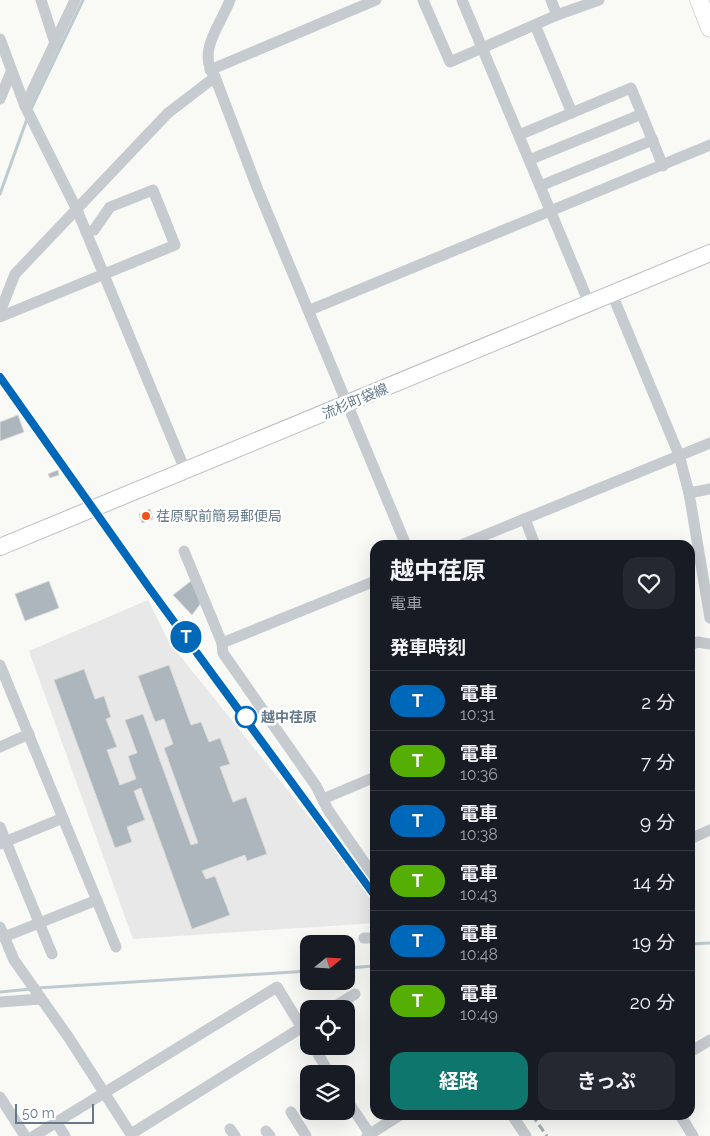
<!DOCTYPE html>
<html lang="ja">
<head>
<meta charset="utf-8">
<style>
  :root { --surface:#171b24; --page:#242831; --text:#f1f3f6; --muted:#9ea1a6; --line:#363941; --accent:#0f766e }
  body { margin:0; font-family:Raleway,"Noto Sans JP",sans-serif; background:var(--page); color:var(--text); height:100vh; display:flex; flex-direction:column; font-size:19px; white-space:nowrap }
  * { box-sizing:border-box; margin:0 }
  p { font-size:16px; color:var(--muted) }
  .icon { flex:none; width:28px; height:28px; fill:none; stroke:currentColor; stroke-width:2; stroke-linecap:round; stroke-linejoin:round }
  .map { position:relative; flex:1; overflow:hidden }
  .side { position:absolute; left:370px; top:540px; width:325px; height:580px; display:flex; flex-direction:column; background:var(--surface); border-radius:15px; box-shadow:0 5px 20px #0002 }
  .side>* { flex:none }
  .badge { padding:0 10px; border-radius:16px; font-size:18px; line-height:32px }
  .needle { width:32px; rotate:72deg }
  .controls { position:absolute; left:300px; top:935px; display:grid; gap:10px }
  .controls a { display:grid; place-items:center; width:55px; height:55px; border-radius:10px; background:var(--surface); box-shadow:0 5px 20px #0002; font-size:25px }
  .scale { position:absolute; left:15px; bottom:12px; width:79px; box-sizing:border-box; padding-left:5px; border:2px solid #65798a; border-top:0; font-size:14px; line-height:18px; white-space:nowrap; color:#65798a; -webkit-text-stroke:4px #fff; paint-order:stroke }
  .map>.badge { position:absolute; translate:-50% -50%; box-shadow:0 0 0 2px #fff }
  h2 { padding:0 20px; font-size:19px; line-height:45px }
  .round { display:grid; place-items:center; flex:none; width:52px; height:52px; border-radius:15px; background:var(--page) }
  .headline { display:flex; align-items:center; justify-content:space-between; height:85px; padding:0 20px }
  h1 { font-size:24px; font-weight:700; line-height:38px }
  .action { display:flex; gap:10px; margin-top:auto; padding:10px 20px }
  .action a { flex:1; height:58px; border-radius:15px; background:var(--accent); color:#fff; font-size:20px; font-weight:700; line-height:58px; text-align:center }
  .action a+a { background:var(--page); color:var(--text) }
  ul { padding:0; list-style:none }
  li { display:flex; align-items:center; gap:15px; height:60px; padding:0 20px; border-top:1px solid var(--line) }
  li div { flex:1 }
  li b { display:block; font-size:19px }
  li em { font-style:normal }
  li .badge { min-width:55px; font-weight:700; text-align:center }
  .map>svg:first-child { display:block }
</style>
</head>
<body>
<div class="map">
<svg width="710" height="1136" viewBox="0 0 710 1136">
  <rect width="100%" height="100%" fill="#f9f9f6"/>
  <path fill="#e7e8e7" d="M148 600 169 642 375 899V923L133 939 29 651Z"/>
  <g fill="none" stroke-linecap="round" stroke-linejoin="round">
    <g stroke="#bdcace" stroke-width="3">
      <path d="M30 111 83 0"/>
      <path d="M0 194 27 119"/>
      <path d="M690 944 710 943"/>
      <path d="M346 968 375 966"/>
      <path d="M37 988 309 971"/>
      <path d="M0 992 31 989"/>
    </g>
  </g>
  <g fill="#acb6bc" stroke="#dbdbd8">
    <path d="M18 415 24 432 0 441V422Z"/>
    <path d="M58 470 59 475 50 478 48 474Z"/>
    <path d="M150 509 153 519 142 523 139 514Z"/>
    <path d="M49 581 59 608 25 621 15 594Z"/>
    <path d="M191 581 201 603 192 615 173 595Z"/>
    <path d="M169 665 191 725 201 722 209 742 220 738 230 764 220 767 233 802 246 797 267 854 247 861 245 855 202 871 206 879 215 876 230 915 192 929 141 788 134 791 145 820 127 827 132 842 115 848 54 680 84 669 95 699 104 696 111 717 106 719 117 747 107 750 120 785 136 779 128 756 137 753 125 720 143 714 191 845 198 843 164 748 173 744 164 719 155 722 138 676Z"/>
  </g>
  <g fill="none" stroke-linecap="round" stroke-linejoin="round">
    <defs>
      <path id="secondary" d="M0 547 710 253"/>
      <path id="primary" d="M699 0 710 28"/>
    </defs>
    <use href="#secondary" stroke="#b8bec3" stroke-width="18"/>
    <use href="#primary" stroke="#b9bec2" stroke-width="19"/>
    <g stroke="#c6cbcf" stroke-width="11">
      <path d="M41 0 55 43"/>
      <path d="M230 0C221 25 196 51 215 77L258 190 406 545"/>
      <path d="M423 0 450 62 557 15 599 0"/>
      <path d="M462 0 589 303"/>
      <path d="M551 0 557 15"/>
      <path d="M535 25 572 113"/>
      <path d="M0 39 25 106 77 210 185 470"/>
      <path d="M210 70 376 0"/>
      <path d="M0 99 11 72"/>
      <path d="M25 106 75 0"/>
      <path d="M519 135 631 88 663 166"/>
      <path d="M529 160 642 114"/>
      <path d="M540 186 653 140"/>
      <path d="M612 294 679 455 689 493 710 618"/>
      <path d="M310 310 710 145"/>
      <path d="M0 312 15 274 168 113 215 77"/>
      <path d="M0 317 175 245 153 190 110 207 94 230 86 232"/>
      <path d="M689 493 710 489"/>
      <path d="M525 519 535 545"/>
      <path d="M461 545 710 443"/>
      <path d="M184 551 222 643 223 653 316 786 328 810 375 878"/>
      <path d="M222 643 375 581"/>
      <path d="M690 645 698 642 710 644"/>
      <path d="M0 665 116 947"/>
      <path d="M0 747 29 734"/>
      <path d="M323 799 375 777"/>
      <path d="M0 827 52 954"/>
      <path d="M690 839 710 830"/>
      <path d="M0 844 63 818"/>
      <path d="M0 927 14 960 69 1038 132 1136"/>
      <path d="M4 937 97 900"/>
      <path d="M364 938H375"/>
      <path d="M0 1002 41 999"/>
      <path d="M331 1009 355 994"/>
      <path d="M313 1046 330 1074"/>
      <path d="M690 1052 710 1040"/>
      <path d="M0 1097 25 1136"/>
      <path d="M346 1099 370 1134"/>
      <path d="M291 1112 306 1136"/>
      <path d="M512 1115 526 1136"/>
      <path d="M680 1115 693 1136"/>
      <path d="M56 1122 65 1136"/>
      <path d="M230 1129 235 1136"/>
      <path d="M266 1131 270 1136"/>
      <path d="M131 1134 309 1023"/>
      <path d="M34 1136 277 987 309 1039"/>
      <path d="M367 1136 400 1115"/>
    </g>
    <use href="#secondary" stroke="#fff" stroke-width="16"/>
    <use href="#primary" stroke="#fff" stroke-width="18"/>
    <g stroke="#a6adb4" stroke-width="3" stroke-dasharray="8 4" stroke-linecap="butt">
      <path d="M0 377 150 589 375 896"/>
      <path d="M532 1115 547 1136"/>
    </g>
  </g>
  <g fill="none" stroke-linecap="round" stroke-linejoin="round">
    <defs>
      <path id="line" d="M0 377 150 589 375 896"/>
    </defs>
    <use href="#line" stroke="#fff" stroke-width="11"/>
    <use href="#line" stroke="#0068b9" stroke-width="8"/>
  </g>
  <circle fill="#f3511c" stroke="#fff" stroke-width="2" cx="146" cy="516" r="5"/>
  <circle fill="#fff" stroke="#0068b9" stroke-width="2.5" cx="246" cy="717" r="10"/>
  <g text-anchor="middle" stroke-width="5" stroke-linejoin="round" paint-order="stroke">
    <g font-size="14" fill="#65798a" stroke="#fff">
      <text transform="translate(355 401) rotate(-23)" y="5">流杉町袋線</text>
    </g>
    <g font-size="14" fill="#65798a" stroke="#fff" text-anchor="start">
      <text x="156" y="521">荏原駅前簡易郵便局</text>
    </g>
    <g font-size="14" font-weight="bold" fill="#65798a" stroke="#fff" text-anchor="start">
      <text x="261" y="722">越中荏原</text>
    </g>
  </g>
</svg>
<div class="controls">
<a><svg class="needle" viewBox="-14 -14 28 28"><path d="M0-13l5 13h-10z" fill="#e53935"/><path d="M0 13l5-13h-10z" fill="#9ea1a6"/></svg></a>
<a><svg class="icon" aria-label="locate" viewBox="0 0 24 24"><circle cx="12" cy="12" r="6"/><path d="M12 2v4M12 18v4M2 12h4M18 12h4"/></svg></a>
<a><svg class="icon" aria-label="layers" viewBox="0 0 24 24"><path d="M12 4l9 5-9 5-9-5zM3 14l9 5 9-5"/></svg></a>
</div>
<div class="scale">50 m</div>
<b class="badge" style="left:186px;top:637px;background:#0068b9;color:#fff">T</b>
<section class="side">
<div class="headline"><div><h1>越中荏原</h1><p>電車</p></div><a class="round"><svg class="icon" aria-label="heart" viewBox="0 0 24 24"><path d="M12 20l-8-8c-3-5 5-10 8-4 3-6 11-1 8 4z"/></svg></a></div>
<h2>発車時刻</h2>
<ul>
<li><span class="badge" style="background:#0068b9;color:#fff">T</span><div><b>電車</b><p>10:31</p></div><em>2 分</em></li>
<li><span class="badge" style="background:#55ae04;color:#fff">T</span><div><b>電車</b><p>10:36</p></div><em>7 分</em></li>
<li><span class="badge" style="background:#0068b9;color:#fff">T</span><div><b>電車</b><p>10:38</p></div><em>9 分</em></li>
<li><span class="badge" style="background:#55ae04;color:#fff">T</span><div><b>電車</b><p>10:43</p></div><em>14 分</em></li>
<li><span class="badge" style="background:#0068b9;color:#fff">T</span><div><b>電車</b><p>10:48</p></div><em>19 分</em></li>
<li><span class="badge" style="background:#55ae04;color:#fff">T</span><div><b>電車</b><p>10:49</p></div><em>20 分</em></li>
</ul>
<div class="action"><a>経路</a><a>きっぷ</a></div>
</section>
</div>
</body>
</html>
